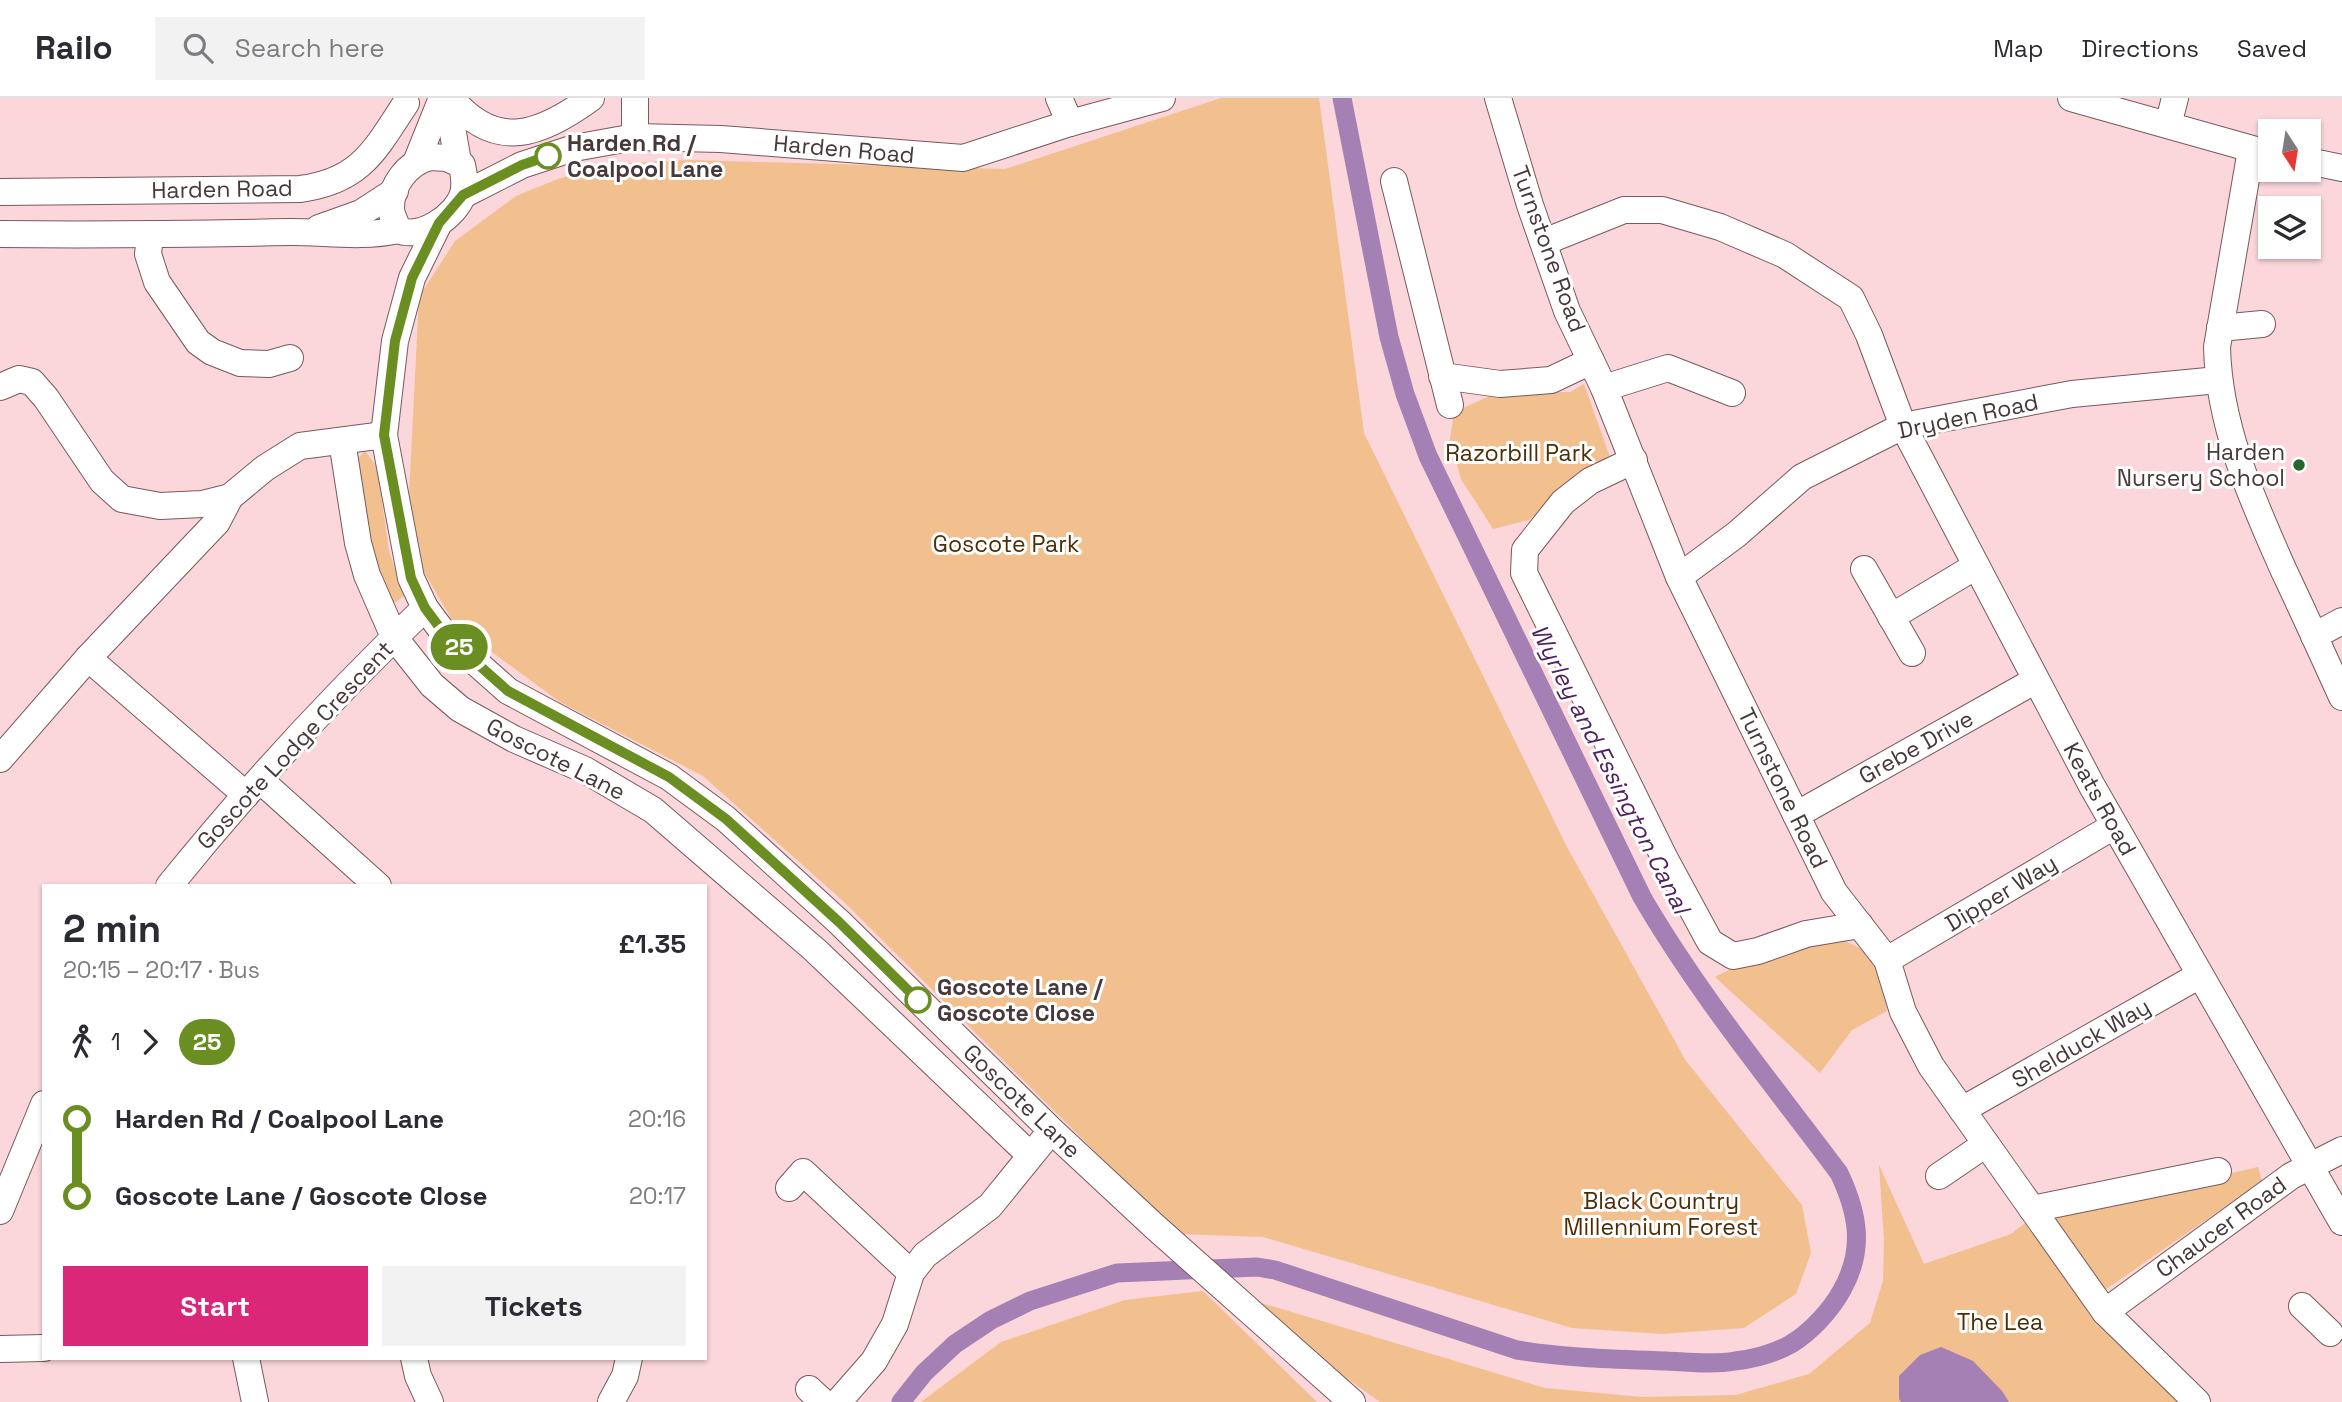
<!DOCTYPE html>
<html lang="en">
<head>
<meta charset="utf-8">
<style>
  :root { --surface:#fff; --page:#f2f2f3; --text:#2b2b33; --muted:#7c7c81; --line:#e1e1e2; --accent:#db2777 }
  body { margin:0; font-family:"Space Grotesk",sans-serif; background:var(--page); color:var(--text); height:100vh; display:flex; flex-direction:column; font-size:26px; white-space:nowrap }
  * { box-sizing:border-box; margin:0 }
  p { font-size:23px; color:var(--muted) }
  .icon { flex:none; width:38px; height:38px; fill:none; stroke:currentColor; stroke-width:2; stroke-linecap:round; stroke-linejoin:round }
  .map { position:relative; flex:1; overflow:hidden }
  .drawer { position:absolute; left:42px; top:786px; width:665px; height:476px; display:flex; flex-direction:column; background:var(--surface); border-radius:0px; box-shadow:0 2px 5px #0004 }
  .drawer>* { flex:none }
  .badge { padding:0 14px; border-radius:23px; font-size:24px; line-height:46px }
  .needle { width:46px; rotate:168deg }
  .fabs { position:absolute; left:2258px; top:21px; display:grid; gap:14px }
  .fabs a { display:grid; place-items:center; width:63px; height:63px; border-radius:0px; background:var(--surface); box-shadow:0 2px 5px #0004; font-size:35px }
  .map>.badge { position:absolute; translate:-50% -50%; box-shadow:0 0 0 4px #fff }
  .legs { display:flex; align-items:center; gap:10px; height:77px; padding:0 21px; font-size:23px }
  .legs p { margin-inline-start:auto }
  .summary { display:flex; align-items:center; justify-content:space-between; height:119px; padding:0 21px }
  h1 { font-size:38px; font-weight:600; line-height:52px }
  .button { display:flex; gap:14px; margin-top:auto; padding:14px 21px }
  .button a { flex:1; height:80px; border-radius:0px; background:var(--accent); color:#fff; font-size:28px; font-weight:600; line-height:80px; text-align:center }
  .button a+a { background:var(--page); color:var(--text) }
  ul { padding:0 21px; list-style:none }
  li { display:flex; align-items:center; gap:24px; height:77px; font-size:26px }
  li i { display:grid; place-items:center; width:10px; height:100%; margin:0 9px; background:currentColor }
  li i::after { content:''; width:18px; height:18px; margin:-9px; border:5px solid; border-radius:50%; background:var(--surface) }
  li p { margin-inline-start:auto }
  li:first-child i { background:linear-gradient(#0000 50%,currentColor 0) }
  li:last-child i { background:linear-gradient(currentColor 50%,#0000 0) }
  header { display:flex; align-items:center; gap:42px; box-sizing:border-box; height:98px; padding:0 35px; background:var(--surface); border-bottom:2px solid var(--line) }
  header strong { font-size:33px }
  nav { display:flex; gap:38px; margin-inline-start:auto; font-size:24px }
  .search { width:490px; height:63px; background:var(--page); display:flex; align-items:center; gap:18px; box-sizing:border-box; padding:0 24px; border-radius:0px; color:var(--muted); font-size:26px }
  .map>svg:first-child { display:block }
</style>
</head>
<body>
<header>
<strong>Railo</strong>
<div class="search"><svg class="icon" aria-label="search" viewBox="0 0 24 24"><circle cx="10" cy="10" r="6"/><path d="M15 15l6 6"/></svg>Search here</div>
<nav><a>Map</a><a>Directions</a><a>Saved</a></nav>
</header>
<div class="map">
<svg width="2342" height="1304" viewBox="0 0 2342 1304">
  <rect width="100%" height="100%" fill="#fbd6da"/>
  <g fill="#f2bf8e">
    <path d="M1221 0H1319L1364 335 1567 749 1686 963 1802 1107 1811 1155 1796 1196 1744 1230 1662 1236 1572 1230 1263 1139 1178 1136 843 803 703 678 560 604 455 527 420 467 408 418 419 199 455 143 516 98 558 81 608 66 689 62 1005 71Z"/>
    <path d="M1584 286 1610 359 1529 422 1493 431 1461 381 1450 341 1454 314 1490 298 1527 294H1570Z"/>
    <path d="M365 353 377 369 389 453 404 498 391 507 366 445 355 363Z"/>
    <path d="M1836 840C1859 848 1880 858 1884 884 1886 894 1885 904 1887 913L1852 932 1820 975 1715 879 1735 869Z"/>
    <path d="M1879 1067 1924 1166 2011 1136 2025 1125 2083 1202 2190 1304H1380L1228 1195 1545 1290 1642 1299 1736 1297 1809 1276 1870 1225 1883 1183 1884 1142Z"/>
    <path d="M2258 1069 2262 1083 2105 1192 2049 1117Z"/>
    <path d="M1203 1193 1317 1304H921L1001 1244 1125 1202Z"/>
  </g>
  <path fill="#a580b5" d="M1941 1249 1973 1263 2002 1293 2009 1304H1901L1899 1301V1278L1920 1257Z"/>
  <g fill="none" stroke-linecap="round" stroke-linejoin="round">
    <path stroke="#a580b5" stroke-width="19" d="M901 1304 924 1275 955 1246 991 1222 1030 1203 1117 1175 1257 1169 1275 1172 1517 1252C1566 1260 1616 1261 1666 1263 1688 1264 1713 1267 1735 1263 1753 1261 1775 1255 1791 1246 1811 1234 1831 1212 1842 1192 1865 1151 1858 1115 1839 1075 1771 984 1699 897 1642 799L1428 358 1405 296 1389 239 1342 0"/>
    <defs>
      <g id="minor">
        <path d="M447 0 458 64"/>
        <path d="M451 0C496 55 542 36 591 0"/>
        <path d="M1059 0 1070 25"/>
        <path d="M1498 0 1530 107 1567 213 1604 290 1679 479 1834 794 1887 862 1903 914 1931 968 2105 1214 2197 1304"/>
        <path d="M2071 0 2270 56"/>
        <path d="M2168 27 2175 0"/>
        <path d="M635 39V0"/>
        <path d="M2251 52 2217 249C2219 329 2252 401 2284 473 2304 515 2323 557 2342 599"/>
        <path d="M430 59 447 60 462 67C464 77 466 86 463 96 456 118 421 142 398 132 396 125 391 117 391 110 391 86 408 65 430 59Z"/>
        <path d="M417 62 442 0"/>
        <path d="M2308 63 2342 70"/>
        <path d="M1394 83 1450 307"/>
        <path d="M0 94 300 91C361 83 375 52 406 5"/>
        <path d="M463 97 522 67 574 50 635 39 721 41 963 60 1070 25 1162 0"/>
        <path d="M439 125 412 180 395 243 384 337 411 480 425 510 446 538 508 593 669 679 726 721 839 824 1052 1033 1154 1128 1352 1304"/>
        <path d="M319 130 361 115 395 93"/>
        <path d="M0 136C97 137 194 136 291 134 327 134 362 140 398 132"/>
        <path d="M150 137 148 156 157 184 198 244 212 254 240 265 269 266 290 260"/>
        <path d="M1544 144 1624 112H1662L1720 129 1785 157 1851 200 1869 237 1903 328 2092 688 2342 1124"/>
        <path d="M2220 230 2262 226"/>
        <path d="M1442 278 1500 286 1551 282 1591 263"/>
        <path d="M0 289 19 281 32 284 46 300 102 383 122 401 160 408 202 406 230 399 265 370 300 348 384 337"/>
        <path d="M1604 290 1668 270 1732 295"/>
        <path d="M342 343 358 445 367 477 394 539 432 587 460 611 514 641 585 672 653 712 815 852 1030 1057"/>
        <path d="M1634 362 1590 383 1563 404 1525 452 1524 475 1665 761 1710 844 1733 858 1758 853 1806 836 1860 827"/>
        <path d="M1864 471 1912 555"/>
        <path d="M1679 479 1737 436 1802 379 1903 328 2072 296 2218 282"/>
        <path d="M1891 519 1976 468"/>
        <path d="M2314 538 2342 523"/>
        <path d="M88 560 217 424 230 399"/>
        <path d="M0 661 88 560 246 697"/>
        <path d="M260 682 378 788"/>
        <path d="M1796 717 2036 582"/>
        <path d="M169 788C248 690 334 597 425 510"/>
        <path d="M1887 862 2114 728"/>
        <path d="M1962 1012 2200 877"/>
        <path d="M1939 1078 1986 1046"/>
        <path d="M789 1090 803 1074 911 1175"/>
        <path d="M2032 1111 2218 1073"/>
        <path d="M0 1113 44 1006"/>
        <path d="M2302 1208 2330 1235"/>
        <path d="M2105 1214 2291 1078 2342 1052"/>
        <path d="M0 1251 44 1250"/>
        <path d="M246 1260 255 1304"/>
        <path d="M414 1260 418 1278 430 1304"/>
        <path d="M809 1291 823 1304"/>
        <path d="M611 1304 625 1278 629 1260"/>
        <path d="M838 1304 874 1263 895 1226 911 1175 925 1157 990 1108 1042 1044"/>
      </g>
    </defs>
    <use href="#minor" stroke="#78595d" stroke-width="28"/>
    <use href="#minor" stroke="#fff" stroke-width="26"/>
  </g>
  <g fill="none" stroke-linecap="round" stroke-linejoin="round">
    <defs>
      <path id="line-1" d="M548 58 522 67 463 97 439 125 412 180 395 243 384 337 411 480 425 510 446 538 508 593 669 679 726 721 839 824 918 902"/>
    </defs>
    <use href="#line-1" stroke="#fff" stroke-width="16"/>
    <use href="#line-1" stroke="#6b8e23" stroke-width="10"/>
  </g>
  <g fill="#fff" stroke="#6b8e23" stroke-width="3.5">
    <circle cx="548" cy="58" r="12"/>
    <circle cx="918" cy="902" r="12"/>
  </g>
  <circle fill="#26652e" stroke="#fff" stroke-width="2.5" cx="2299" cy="367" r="7"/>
  <g text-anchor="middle" stroke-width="6" stroke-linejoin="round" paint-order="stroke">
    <g font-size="23" font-weight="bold" fill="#47383a" stroke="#fff" text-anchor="start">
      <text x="567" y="53">Harden Rd /<tspan x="567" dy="26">Coalpool Lane</tspan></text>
      <text x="937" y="897">Goscote Lane /<tspan x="937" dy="26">Goscote Close</tspan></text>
    </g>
    <g font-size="23" fill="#47383a" stroke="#fff">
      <text transform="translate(844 51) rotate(5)" y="8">Harden Road</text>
      <text transform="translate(222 91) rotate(-1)" y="8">Harden Road</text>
      <text transform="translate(1549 151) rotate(70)" y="8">Turnstone Road</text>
      <text transform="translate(1968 318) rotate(-12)" y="8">Dryden Road</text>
      <text transform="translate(295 647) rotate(-47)" y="8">Goscote Lodge Crescent</text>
      <text transform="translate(1916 649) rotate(-29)" y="8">Grebe Drive</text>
      <text transform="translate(556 661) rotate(27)" y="8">Goscote Lane</text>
      <text transform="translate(1783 690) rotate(64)" y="8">Turnstone Road</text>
      <text transform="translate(2100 701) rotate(61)" y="8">Keats Road</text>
      <text transform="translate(2001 795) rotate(-31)" y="8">Dipper Way</text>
      <text transform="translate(2081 945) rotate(-30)" y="8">Shelduck Way</text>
      <text transform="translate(1022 1003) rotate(44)" y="8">Goscote Lane</text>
      <text transform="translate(2221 1129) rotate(-36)" y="8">Chaucer Road</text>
    </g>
    <g font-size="23" fill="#47383a" stroke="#fff" text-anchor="end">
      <text x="2285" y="362">Harden<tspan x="2285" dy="26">Nursery School</tspan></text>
    </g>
    <g font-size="23" fill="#4e2c04" stroke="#fff">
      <text x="1519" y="363">Razorbill Park</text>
      <text x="1006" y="454">Goscote Park</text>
      <text x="1661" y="1111">Black Country<tspan x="1661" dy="26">Millennium Forest</tspan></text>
      <text x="2000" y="1232">The Lea</text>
    </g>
    <g font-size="24" font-style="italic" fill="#502162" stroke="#fff">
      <text transform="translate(1610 671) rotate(63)" y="8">Wyrley and Essington Canal</text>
    </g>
  </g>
</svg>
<div class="fabs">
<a><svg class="needle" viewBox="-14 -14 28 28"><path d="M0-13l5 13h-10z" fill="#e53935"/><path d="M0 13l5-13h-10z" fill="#7c7c81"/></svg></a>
<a><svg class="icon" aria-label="layers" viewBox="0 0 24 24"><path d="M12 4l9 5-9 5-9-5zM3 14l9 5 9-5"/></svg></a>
</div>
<b class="badge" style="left:459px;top:549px;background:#6b8e23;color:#fff">25</b>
<section class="drawer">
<div class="summary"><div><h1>2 min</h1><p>20:15 – 20:17 · Bus</p></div><b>£1.35</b></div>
<div class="legs"><svg class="icon" aria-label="walk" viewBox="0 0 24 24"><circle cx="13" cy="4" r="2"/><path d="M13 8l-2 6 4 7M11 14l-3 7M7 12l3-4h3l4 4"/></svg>1<svg class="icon" aria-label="forward" viewBox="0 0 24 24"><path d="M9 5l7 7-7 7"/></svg><b class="badge" style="background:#6b8e23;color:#fff">25</b></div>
<ul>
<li><i style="color:#6b8e23"></i><b>Harden Rd / Coalpool Lane</b><p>20:16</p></li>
<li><i style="color:#6b8e23"></i><b>Goscote Lane / Goscote Close</b><p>20:17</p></li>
</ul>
<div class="button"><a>Start</a><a>Tickets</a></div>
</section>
</div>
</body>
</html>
